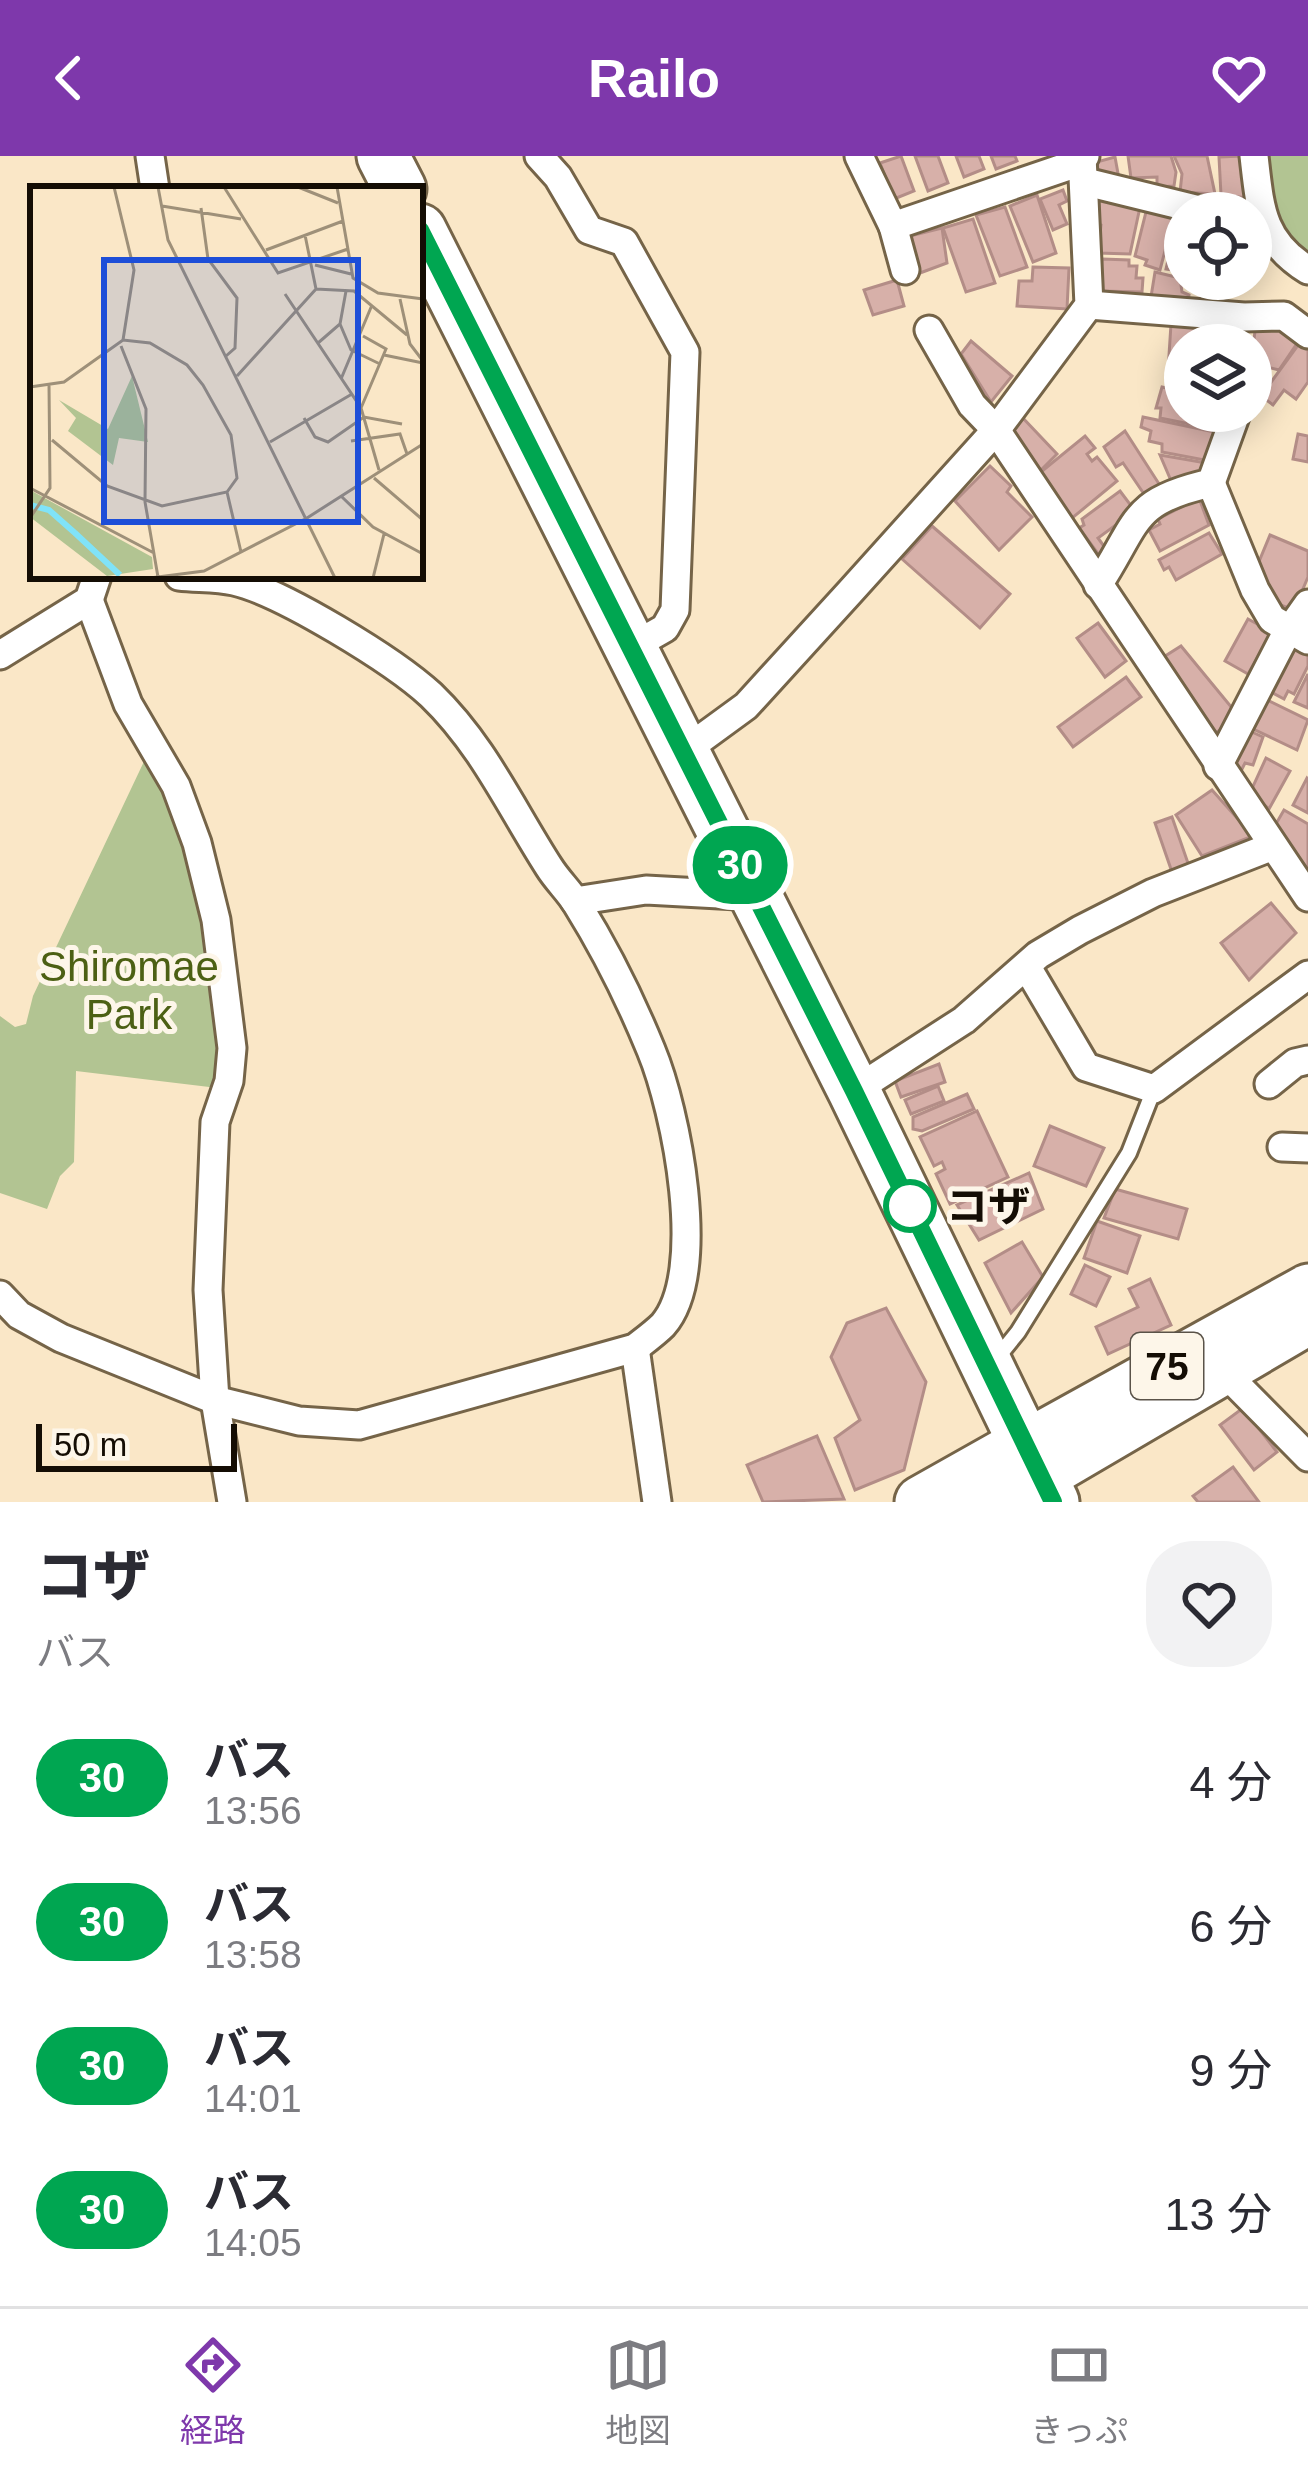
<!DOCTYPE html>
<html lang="ja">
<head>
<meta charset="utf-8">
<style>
  :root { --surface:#fff; --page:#f2f2f3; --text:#2b2b33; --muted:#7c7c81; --line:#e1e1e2; --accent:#7e38ab }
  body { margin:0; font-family:Arial,"Noto Sans JP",sans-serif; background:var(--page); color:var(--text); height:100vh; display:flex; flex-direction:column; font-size:45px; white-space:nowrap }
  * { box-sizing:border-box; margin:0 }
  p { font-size:39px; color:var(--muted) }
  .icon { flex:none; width:66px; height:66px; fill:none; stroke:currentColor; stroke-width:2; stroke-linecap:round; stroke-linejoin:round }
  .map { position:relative; height:1346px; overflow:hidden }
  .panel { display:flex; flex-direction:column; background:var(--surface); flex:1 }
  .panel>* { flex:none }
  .badge { padding:0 24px; border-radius:39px; font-size:42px; line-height:78px }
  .buttons { position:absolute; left:1164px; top:36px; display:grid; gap:24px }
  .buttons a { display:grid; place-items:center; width:108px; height:108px; border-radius:50%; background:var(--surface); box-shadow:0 6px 30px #0003; font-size:60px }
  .scale { position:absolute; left:36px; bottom:30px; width:201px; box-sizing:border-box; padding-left:12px; border:6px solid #140d04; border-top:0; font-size:33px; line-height:42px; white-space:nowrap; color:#140d04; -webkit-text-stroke:9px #fdf6e9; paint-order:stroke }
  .map>.badge { position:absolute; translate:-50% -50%; box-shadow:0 0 0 6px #fff }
  .round { display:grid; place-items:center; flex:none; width:126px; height:126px; border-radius:48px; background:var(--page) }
  .overview { display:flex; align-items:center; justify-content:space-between; height:204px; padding:0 36px }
  h1 { font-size:57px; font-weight:800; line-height:90px }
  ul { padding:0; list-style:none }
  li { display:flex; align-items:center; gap:36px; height:144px; padding:0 36px }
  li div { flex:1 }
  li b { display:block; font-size:45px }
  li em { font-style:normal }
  li .badge { min-width:132px; font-weight:700; text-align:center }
  header { display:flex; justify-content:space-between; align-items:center; height:156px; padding:0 36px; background:var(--accent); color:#fff; font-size:54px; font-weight:800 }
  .tab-bar { display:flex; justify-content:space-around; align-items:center; height:168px; border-top:3px solid var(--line); background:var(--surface); font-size:33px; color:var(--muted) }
  .tab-bar a { display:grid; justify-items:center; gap:6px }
  .tab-bar .on { color:var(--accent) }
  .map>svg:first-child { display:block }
</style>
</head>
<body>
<header><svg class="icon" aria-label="back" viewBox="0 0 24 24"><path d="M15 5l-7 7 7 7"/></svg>Railo<svg class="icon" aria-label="heart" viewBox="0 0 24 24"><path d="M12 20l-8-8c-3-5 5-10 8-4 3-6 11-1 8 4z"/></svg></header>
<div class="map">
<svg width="1308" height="1346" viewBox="0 0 1308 1346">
  <rect width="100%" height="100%" fill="#fae7c7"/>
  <g fill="#b2c492">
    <path d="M1269 0H1308V99L1291 90 1271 35Z"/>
    <path d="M148 597C206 698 214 819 226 933L76 915 74 1006 60 1020 47 1053 0 1037V860L15 871 26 868 33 840Z"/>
  </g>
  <g fill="#d7b0a9" stroke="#b38d87" stroke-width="3">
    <path d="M901 0 914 35 894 43 880 7Z"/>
    <path d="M915 0H938L948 27 928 35Z"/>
    <path d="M956 0H979L984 13 964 21Z"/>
    <path d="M991 0H1015L1017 5 996 13Z"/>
    <path d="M1128 0H1171L1176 16 1174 30 1157 31V21L1131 22Z"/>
    <path d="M1174 0H1207L1215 38 1180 36 1182 18Z"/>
    <path d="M1242 0 1248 42 1221 39 1219 1Z"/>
    <path d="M1115 1 1119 23 1094 16 1093 7Z"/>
    <path d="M1063 34 1067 45 1059 49 1067 68 1053 74 1040 43Z"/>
    <path d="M1097 38 1140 51 1130 98 1098 97 1101 69 1095 67Z"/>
    <path d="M1037 39 1056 97 1033 106 1010 50Z"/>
    <path d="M1005 51 1027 111 1000 120 976 59Z"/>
    <path d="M1147 52 1174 60 1160 114 1145 109 1147 104 1135 100Z"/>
    <path d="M1178 61 1185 63V116L1166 113Z"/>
    <path d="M973 63 995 127 966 136 943 72Z"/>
    <path d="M942 72 947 107 920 117 906 81Z"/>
    <path d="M1102 103 1129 104V110H1137L1136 122H1143L1142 136 1100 135Z"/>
    <path d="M1033 111 1069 112 1067 153 1017 150 1019 125H1032Z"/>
    <path d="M1155 116 1180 122 1182 136 1189 139 1187 151 1150 147Z"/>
    <path d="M897 124 904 150 873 159 864 134Z"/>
    <path d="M1171 168 1202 170 1201 189H1185V230L1174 229V216L1168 215Z"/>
    <path d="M1205 171 1236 173 1235 189H1204Z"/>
    <path d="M1281 172 1300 183 1279 214 1251 207 1255 175Z"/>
    <path d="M971 185 1012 220 991 246 961 198Z"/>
    <path d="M1301 185 1308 190V226L1296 243 1284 234 1273 249 1261 240Z"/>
    <path d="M1162 231 1185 236V255H1227L1224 275 1160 262 1161 252H1156Z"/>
    <path d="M1021 260 1057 298 1037 318 1007 279Z"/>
    <path d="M1143 261 1224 278 1215 306 1162 296V288L1149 285 1151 275 1141 271Z"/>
    <path d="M1125 275 1161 331 1146 341 1123 307 1116 311 1104 291Z"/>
    <path d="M1298 278 1308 280V306L1293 303Z"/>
    <path d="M1085 280 1095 292 1087 298 1092 305 1097 301 1117 325 1071 363 1036 320Z"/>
    <path d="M1160 299 1212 308 1203 319 1172 327Z"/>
    <path d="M990 310 1011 330 1007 336 1032 361 999 394 955 345Z"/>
    <path d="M1120 335 1135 355 1098 382 1106 393 1099 399 1079 372 1084 369 1082 363Z"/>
    <path d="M1199 342 1209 369 1160 395 1149 374 1160 368 1158 363Z"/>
    <path d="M932 370 1010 438 980 472 902 403Z"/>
    <path d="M1209 377 1222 398 1176 424 1169 411 1164 414 1159 404Z"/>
    <path d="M1270 379 1308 395V421L1294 454 1275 447 1258 408Z"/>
    <path d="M1248 463 1272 476 1248 518 1225 505Z"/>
    <path d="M1098 467 1126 505 1105 521 1077 482Z"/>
    <path d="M1292 488 1308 496V510L1294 538 1288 535 1284 543 1269 535Z"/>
    <path d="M1181 490 1237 558V564L1210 580 1162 502Z"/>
    <path d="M1308 518V552L1294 546Z"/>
    <path d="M1126 521 1141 541 1073 591 1058 571Z"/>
    <path d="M1263 542 1308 564 1297 594 1249 571Z"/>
    <path d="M1245 573 1263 581 1253 609 1245 607 1238 621 1228 608Z"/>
    <path d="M1266 602 1290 615 1269 653 1250 637Z"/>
    <path d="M1307 622 1308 623V657L1293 649Z"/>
    <path d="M1212 634 1253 680 1202 700 1176 659Z"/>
    <path d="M1284 654 1308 668V713L1273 673Z"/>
    <path d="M1172 661 1189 710 1172 716 1155 667Z"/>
    <path d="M1271 747 1296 777 1249 824 1221 787Z"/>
    <path d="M939 908 945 926 901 941 895 925Z"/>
    <path d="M938 930 944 945 911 958 905 944Z"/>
    <path d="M967 938 974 953 922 975 913 973V961Z"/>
    <path d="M977 955 1008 1021 950 1048 936 1018 945 1013 942 1006 934 1010 920 981Z"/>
    <path d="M1050 970 1104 992 1086 1030 1034 1010Z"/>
    <path d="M1029 1017 1043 1053 979 1084 957 1049Z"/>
    <path d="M1115 1033 1187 1053 1178 1083 1104 1062Z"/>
    <path d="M1097 1065 1140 1080 1127 1117 1084 1102Z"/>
    <path d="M1022 1086 1043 1121 1011 1157 985 1107Z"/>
    <path d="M1085 1109 1110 1121 1096 1150 1071 1138Z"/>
    <path d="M1150 1123 1171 1169 1108 1198 1096 1171 1138 1151 1129 1133Z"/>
    <path d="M886 1152 926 1226 904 1314 855 1334 835 1282 860 1264 831 1201 847 1167Z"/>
    <path d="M1243 1252 1277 1296 1254 1314 1220 1269Z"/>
    <path d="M817 1280 844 1343 763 1346 747 1309Z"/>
    <path d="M1233 1311 1259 1346H1198L1193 1340Z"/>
  </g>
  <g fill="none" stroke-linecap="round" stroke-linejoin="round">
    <defs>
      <path id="lane" d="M997 1202 1018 1176 1129 997 1154 933"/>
      <g id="street">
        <path d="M150 0 155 33"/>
        <path d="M539 0 558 21 589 74 624 86 685 196 675 454 665 472 630 492"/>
        <path d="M859 0 893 70 1066 11 1085 0"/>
        <path d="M1254 0C1260 52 1261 85 1308 114"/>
        <path d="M1086 26 1212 57"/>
        <path d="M893 70 905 114"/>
        <path d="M1089 149 1244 161 1284 160 1308 178"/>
        <path d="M929 174 972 249 996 274 1308 741"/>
        <path d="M1211 327 1255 434 1272 463 1308 484"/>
        <path d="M1098 429C1139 366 1130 345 1211 327L1237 255"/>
        <path d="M89 444 128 548 176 630 197 687 216 764 232 892 229 925 215 966 208 1134 215 1244 232 1346"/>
        <path d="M0 499 89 444 97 420"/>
        <path d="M683 596 746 550 850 436 996 274 1089 149 1082 0"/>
        <path d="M1218 610 1284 482 1308 448"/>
        <path d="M575 745 646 734 756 740"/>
        <path d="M1027 811 1086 911 1154 933 1308 819"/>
        <path d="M1269 928 1295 907 1308 904"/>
        <path d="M854 935 964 864 1038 799 1080 774 1153 737 1273 690"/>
        <path d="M1282 991 1308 992"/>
        <path d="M0 1139 19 1159 61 1182 215 1244 299 1265 359 1269 635 1192C644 1185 655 1177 663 1169 709 1116 676 954 651 894 631 845 605 793 577 748 569 735 557 724 549 711 511 652 483 589 431 539 394 505 282 436 234 425 217 421 197 422 179 420"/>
        <path d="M635 1192 657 1346"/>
        <path d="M1224 1216 1308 1301"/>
      </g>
      <g id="primary">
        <path d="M1024 1288 1308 1131"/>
        <path d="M1042 1322 1308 1166"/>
      </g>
      <g id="highway">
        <path d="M383 0 400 33"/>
        <path d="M420 74 854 935 1053 1346"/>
        <path d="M921 1346 1024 1288"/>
        <path d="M998 1346 1042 1322"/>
      </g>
    </defs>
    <use href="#lane" stroke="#756448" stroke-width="20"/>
    <use href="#street" stroke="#756448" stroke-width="33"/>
    <use href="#primary" stroke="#756448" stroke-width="51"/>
    <use href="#highway" stroke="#756448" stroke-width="57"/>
    <use href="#lane" stroke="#fff" stroke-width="14"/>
    <use href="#street" stroke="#fff" stroke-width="27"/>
    <use href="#primary" stroke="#fff" stroke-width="45"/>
    <use href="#highway" stroke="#fff" stroke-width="51"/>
  </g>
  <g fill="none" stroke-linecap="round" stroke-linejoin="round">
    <defs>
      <path id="line" d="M420 74 854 935 1053 1346"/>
    </defs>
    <use href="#line" stroke="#fff" stroke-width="27"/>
    <use href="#line" stroke="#00a651" stroke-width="18"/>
  </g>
  <circle fill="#fff" stroke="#00a651" stroke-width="6" cx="910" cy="1050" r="24"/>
  <g text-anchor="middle" stroke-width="10" stroke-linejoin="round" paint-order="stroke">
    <rect fill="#fdf6e9" stroke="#5a5349" stroke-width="3" x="1131" y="1177" width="72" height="66" rx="9"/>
    <g font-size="39" font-weight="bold" fill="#140d04">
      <text x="1167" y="1224">75</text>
    </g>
    <g font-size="42" fill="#4c6014" stroke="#fdf6e9">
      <text x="129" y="825">Shiromae<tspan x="129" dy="48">Park</tspan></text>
    </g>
    <g font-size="42" font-weight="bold" fill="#140d04" stroke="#fdf6e9" text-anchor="start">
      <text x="946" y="1065">コザ</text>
    </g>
  </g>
  <g transform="translate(30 30)">
    <rect width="393" height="393" fill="#fae7c7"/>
    <path d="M102 190 118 256 89 252 83 279 38 245 46 232 29 214 78 243ZM0 304 122 371 123 383 77 390 0 331Z" fill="#b2c492"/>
    <path fill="none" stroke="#80e3f8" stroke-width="6" d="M0 319 19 324 45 347M45 347 90 389"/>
    <path fill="none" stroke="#9e9079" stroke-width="3" d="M84 1 104 84 93 154M128 1 138 54 305 392M194 1 248 87 318 63M268 1 308 17M307 1 323 92 348 107 393 113M132 20 211 33M171 22 178 73 207 112 205 162 196 170M236 64 313 35M285 79 321 88M286 103 324 105 377 149M255 108 331 222 349 284M370 113 380 158 393 175M310 138 321 164 350 178M288 157 310 138 316 105M91 160 116 223 115 316 128 391M354 169 393 177M207 190 286 103 275 49M311 193 342 119M0 201 34 196 93 154 120 157 157 179 173 199 201 249 207 292 197 306 132 320 77 300 22 254M331 222 356 163 333 150M274 232 285 251 298 256 334 231 372 238M321 255 370 248 377 268M240 256 322 208M344 292 393 334M0 302 124 367M197 306 211 366M312 311 343 341 393 368M0 332 20 302 19 198M277 332 393 258M120 392 174 385 277 332M343 392 354 348"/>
    <path fill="#1d4ed8" fill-opacity="0.15" stroke="#1d4ed8" stroke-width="6" d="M74 74H328V336H74Z"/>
    <rect width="393" height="393" fill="none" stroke="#140d04" stroke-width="6"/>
  </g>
</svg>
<div class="buttons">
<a><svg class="icon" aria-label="locate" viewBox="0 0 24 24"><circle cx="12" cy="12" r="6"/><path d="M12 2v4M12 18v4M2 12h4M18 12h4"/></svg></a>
<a><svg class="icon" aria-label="layers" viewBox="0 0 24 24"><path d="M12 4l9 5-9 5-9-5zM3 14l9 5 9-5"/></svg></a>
</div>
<div class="scale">50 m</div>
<b class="badge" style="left:740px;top:709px;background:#00a651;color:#fff">30</b>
</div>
<section class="panel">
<div class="overview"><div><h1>コザ</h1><p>バス</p></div><a class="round"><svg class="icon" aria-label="heart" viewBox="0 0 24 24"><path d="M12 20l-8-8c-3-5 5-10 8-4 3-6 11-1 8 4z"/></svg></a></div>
<ul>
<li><span class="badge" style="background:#00a651;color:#fff">30</span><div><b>バス</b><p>13:56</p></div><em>4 分</em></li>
<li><span class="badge" style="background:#00a651;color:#fff">30</span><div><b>バス</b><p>13:58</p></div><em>6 分</em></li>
<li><span class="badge" style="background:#00a651;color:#fff">30</span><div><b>バス</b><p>14:01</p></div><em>9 分</em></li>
<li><span class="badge" style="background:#00a651;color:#fff">30</span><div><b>バス</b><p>14:05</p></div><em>13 分</em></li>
</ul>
</section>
<nav class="tab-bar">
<a class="on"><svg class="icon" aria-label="directions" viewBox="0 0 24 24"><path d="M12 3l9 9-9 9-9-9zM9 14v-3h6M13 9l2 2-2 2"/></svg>経路</a>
<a><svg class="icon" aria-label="map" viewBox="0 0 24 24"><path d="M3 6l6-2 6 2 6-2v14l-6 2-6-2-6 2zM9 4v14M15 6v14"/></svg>地図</a>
<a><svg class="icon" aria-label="tickets" viewBox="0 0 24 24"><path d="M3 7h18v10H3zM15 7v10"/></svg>きっぷ</a>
</nav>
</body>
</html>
